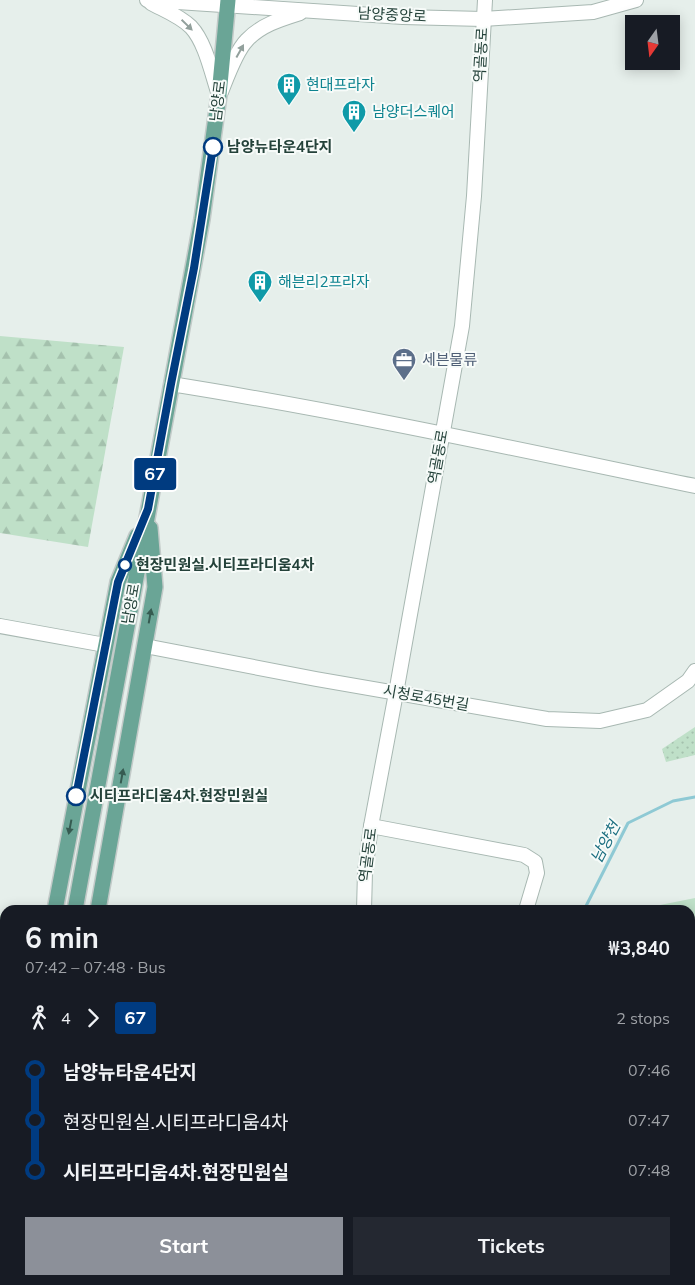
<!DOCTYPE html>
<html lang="en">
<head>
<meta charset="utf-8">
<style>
  :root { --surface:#171b24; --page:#242831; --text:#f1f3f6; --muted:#9ea1a6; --accent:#8c9099 }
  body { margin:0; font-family:Mulish,"Noto Sans KR",sans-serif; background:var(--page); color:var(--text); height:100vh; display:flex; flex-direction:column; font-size:19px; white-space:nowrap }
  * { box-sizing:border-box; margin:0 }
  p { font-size:16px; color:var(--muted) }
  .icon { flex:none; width:28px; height:28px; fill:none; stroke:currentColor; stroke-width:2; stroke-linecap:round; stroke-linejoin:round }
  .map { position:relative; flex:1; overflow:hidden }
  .sheet { position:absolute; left:0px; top:905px; width:695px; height:380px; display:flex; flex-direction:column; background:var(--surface); border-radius:15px 15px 0 0; box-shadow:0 2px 12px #0003 }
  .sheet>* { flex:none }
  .badge { padding:0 10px; border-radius:4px; font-size:18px; line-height:32px }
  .needle { width:32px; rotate:194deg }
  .controls { position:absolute; left:625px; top:15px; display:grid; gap:10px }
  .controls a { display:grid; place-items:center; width:55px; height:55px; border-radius:0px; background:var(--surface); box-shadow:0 2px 12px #0003; font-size:25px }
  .map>.badge { position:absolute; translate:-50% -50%; box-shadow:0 0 0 2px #fff }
  .legs { display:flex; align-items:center; gap:8px; height:55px; padding:0 25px; font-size:16px }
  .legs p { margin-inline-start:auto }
  .head { display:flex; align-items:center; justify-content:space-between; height:85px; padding:0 25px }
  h1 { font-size:28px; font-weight:700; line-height:38px }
  .action { display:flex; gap:10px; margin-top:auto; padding:10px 25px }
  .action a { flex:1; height:58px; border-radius:0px; background:var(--accent); color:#fff; font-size:20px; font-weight:700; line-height:58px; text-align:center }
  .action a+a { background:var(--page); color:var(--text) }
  ul { padding:0 25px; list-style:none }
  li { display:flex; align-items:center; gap:18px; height:50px; font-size:19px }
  li i { display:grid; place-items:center; width:8px; height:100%; margin:0 6px; background:currentColor }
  li i::after { content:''; width:12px; height:12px; margin:-6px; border:4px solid; border-radius:50%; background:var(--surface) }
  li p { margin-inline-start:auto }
  li:first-child i { background:linear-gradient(#0000 50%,currentColor 0) }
  li:last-child i { background:linear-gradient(currentColor 50%,#0000 0) }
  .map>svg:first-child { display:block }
</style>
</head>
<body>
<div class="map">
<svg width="695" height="1285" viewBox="0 0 695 1285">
  <defs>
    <pattern id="green-dots" width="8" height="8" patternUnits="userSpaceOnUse" patternTransform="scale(1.25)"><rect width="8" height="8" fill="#bfe0c8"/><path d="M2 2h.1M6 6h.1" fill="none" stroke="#a4c1ad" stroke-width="1.8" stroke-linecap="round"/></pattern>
    <pattern id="forest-firs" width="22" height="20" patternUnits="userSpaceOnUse" patternTransform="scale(1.25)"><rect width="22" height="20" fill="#bfe0c8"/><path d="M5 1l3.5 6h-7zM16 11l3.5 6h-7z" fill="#a4c1ad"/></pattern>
  </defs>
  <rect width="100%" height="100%" fill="#e6efeb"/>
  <path fill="url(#green-dots)" d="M695 727V755L666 762 662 749Z"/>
  <g fill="url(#forest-firs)">
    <path d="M0 336 124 347 88 547 0 533Z"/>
    <path d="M0 915 5 916V968L0 993Z"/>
    <path d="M693 1093 695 1106V1239L690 1255V1094Z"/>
    <path d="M690 1256 695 1265V1285H546L549 1280H690Z"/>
  </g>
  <path fill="#bfe0c8" d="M695 898V966L690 967V910H635Z"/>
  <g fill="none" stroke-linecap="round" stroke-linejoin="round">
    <g stroke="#8ec9d4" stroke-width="3">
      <path d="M584 910 628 823 673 801 695 797"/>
      <path d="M485 1280 486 1285"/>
    </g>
    <path stroke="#bfccc8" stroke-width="15" stroke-dasharray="15 8" stroke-linecap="butt" d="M7 1285 8 1280"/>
    <defs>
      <g id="minor">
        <path d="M147 0 403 17 483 19 593 12 636 0"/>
        <path d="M151 3C164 10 180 16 191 27 206 43 212 75 219 95"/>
        <path d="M221 92C227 77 236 51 247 40 261 25 281 19 300 13"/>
        <path d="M171 384C347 412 521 450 695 486"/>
        <path d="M0 626 105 645"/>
        <path d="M145 646 316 679 547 719 600 721 647 710 688 681 695 671"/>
        <path d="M371 826 524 855 535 862 537 873 526 910"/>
        <path d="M364 910 365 872 371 826 396 693 409 620 462 326 474 196 485 0"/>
        <path d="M690 1073 695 1075"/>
        <path d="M433 1280 434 1285"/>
      </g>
      <g id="major">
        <path d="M55 910 118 582 137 536"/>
        <path d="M75 910 202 219 219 95 228 0"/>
        <path d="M98 910 155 587 150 528"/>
        <path d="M690 1003 695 1002"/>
        <path d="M0 1212 5 1180"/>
        <path d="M0 1229 5 1228"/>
        <path d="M31 1285V1280"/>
      </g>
    </defs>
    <use href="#minor" stroke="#a8b8b2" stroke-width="16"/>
    <use href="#major" stroke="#c2cac8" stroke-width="18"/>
    <use href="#minor" stroke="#fff" stroke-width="14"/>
    <use href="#major" stroke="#6aa596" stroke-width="15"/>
  </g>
  <defs><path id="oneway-solid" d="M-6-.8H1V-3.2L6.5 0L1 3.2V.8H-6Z" transform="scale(1.25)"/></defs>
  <g fill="#92a09c">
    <use href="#oneway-solid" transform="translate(187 25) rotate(44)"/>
    <use href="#oneway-solid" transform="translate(240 51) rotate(-61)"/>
  </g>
  <g fill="#365b51">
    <use href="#oneway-solid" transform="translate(150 616) rotate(-80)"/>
    <use href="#oneway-solid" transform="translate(122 776) rotate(-80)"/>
    <use href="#oneway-solid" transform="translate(70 827) rotate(101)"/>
  </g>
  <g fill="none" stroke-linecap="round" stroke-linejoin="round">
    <defs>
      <path id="line-1" d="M76 796 118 582 148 509 171 384 194 268 213 147"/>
    </defs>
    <use href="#line-1" stroke="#fff" stroke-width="11"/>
    <use href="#line-1" stroke="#003b80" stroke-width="8"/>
  </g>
  <defs>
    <symbol id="building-pin" viewBox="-11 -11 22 30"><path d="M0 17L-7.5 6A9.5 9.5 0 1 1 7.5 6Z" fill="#0f9aa8" stroke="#f7fbf9"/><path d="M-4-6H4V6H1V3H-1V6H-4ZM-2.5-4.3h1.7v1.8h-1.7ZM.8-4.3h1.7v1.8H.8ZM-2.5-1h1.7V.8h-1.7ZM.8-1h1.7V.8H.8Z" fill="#fff"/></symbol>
    <symbol id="office-pin" viewBox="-11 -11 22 30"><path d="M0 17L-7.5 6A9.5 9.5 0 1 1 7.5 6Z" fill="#5c6f8a" stroke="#f7fbf9"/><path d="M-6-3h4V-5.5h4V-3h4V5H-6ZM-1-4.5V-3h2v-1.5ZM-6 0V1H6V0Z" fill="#fff"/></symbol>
  </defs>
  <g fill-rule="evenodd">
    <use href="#building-pin" x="275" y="71" width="28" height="38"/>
    <use href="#building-pin" x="340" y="98" width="28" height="38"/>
    <use href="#building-pin" x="246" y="268" width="28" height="38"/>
    <use href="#office-pin" x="390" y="346" width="28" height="38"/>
  </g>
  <g fill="#fff" stroke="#003b80" stroke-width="2.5">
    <circle cx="213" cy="147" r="9"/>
    <circle cx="125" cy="565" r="6"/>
    <circle cx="76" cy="796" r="9"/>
  </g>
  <g text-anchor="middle" stroke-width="4" stroke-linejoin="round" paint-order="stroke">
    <g font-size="15" fill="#24423a" stroke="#f7fbf9">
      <text transform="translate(392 15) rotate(3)" y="5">남양중앙로</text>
      <text transform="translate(481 55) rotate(-87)" y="5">역골동로</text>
      <text transform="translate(218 101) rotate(-83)" y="5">남양로</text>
      <text transform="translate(438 457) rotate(-80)" y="5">역골동로</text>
      <text transform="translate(131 604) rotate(-80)" y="5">남양로</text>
      <text transform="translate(426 698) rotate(10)" y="5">시청로45번길</text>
      <text transform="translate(368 855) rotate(-83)" y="5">역골동로</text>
    </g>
    <g font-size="15" fill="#0d838f" stroke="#f7fbf9" text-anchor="start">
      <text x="306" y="90">현대프라자</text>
      <text x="372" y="117">남양더스퀘어</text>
      <text x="278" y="287">해븐리2프라자</text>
    </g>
    <g font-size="15" font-weight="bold" fill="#24423a" stroke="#f7fbf9" text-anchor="start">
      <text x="227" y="152">남양뉴타운4단지</text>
      <text x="136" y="570">현장민원실.시티프라디움4차</text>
      <text x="90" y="801">시티프라디움4차.현장민원실</text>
    </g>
    <g font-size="15" fill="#4e5e75" stroke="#f7fbf9" text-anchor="start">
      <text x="422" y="365">세븐물류</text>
    </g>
    <g font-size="16" font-style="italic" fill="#1c6f80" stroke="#f7fbf9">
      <text transform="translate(605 842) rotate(-62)" y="6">남양천</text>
    </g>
  </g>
</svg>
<div class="controls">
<a><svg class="needle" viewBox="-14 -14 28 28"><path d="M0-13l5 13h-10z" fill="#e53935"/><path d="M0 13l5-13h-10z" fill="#9ea1a6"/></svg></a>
</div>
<b class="badge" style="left:155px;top:474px;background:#003b80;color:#fff">67</b>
<section class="sheet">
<div class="head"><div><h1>6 min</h1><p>07:42 – 07:48 · Bus</p></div><b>₩3,840</b></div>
<div class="legs"><svg class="icon" aria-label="walk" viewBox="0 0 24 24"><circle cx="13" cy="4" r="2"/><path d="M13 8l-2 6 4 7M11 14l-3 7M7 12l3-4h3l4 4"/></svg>4<svg class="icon" aria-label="forward" viewBox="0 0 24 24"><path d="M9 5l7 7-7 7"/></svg><b class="badge" style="background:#003b80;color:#fff">67</b><p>2 stops</p></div>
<ul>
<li><i style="color:#003b80"></i><b>남양뉴타운4단지</b><p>07:46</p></li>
<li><i style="color:#003b80"></i><span>현장민원실.시티프라디움4차</span><p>07:47</p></li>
<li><i style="color:#003b80"></i><b>시티프라디움4차.현장민원실</b><p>07:48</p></li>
</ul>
<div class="action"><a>Start</a><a>Tickets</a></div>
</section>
</div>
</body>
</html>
